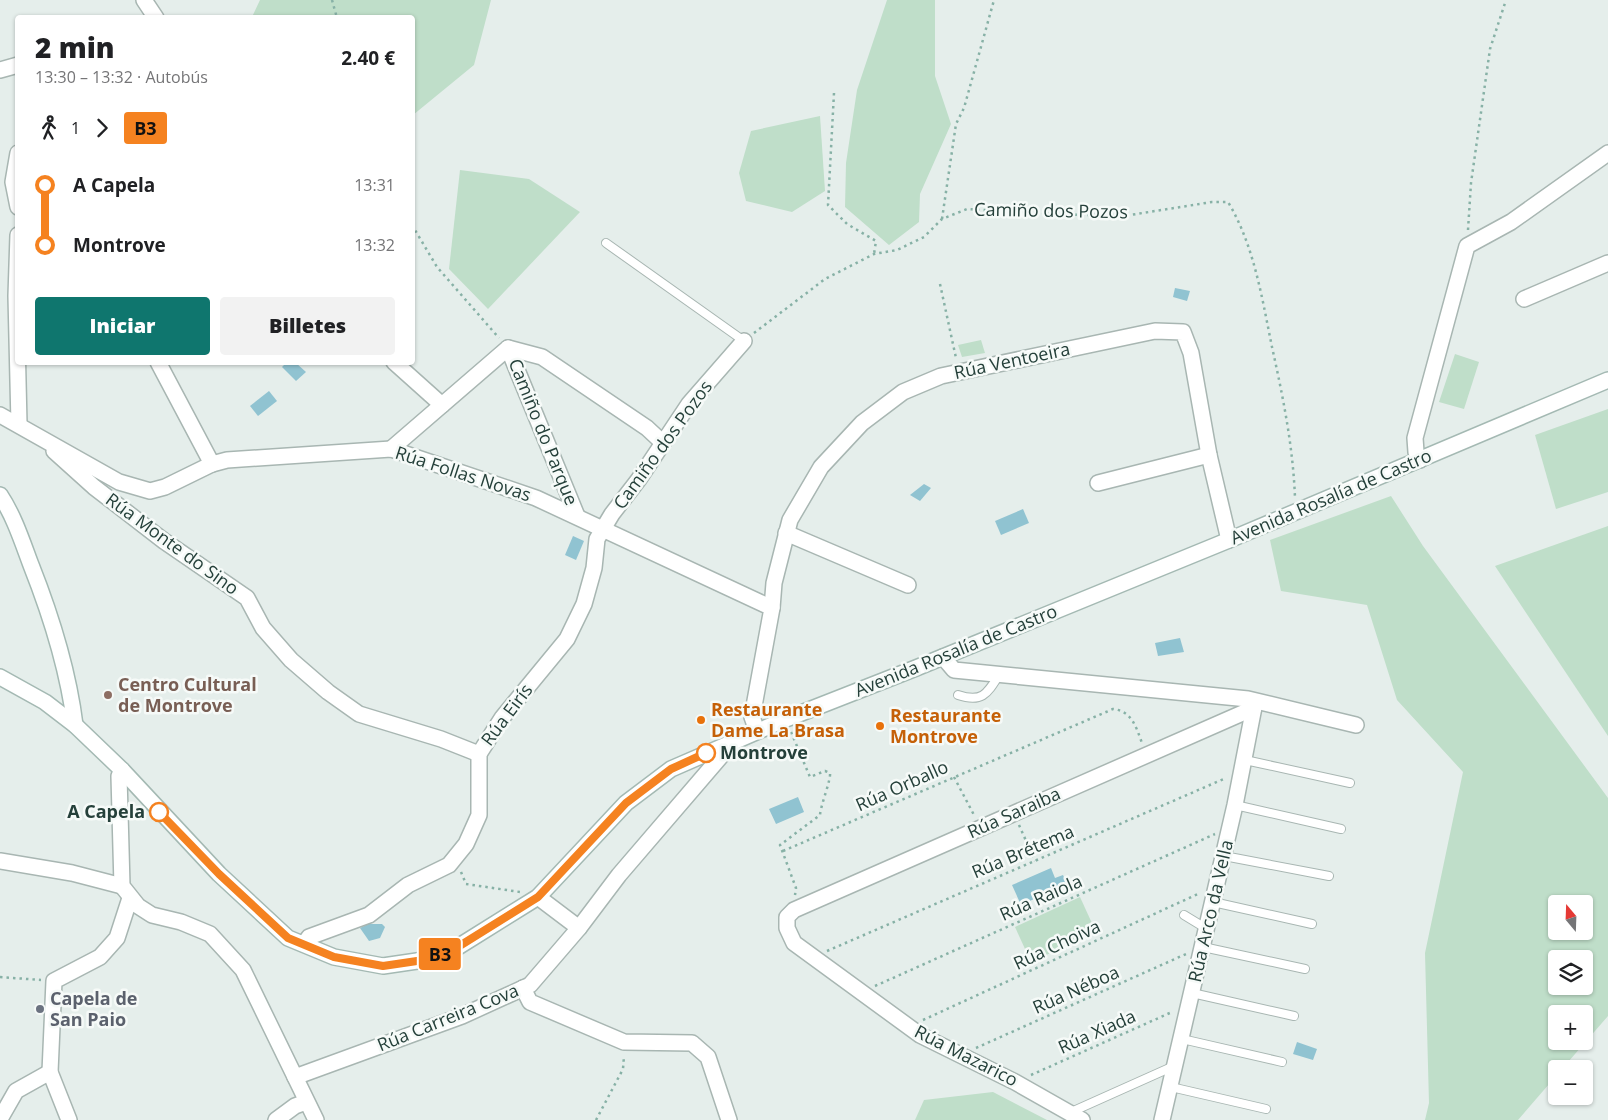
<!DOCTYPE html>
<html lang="es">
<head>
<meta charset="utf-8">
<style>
  :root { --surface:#fff; --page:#f2f2f2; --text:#202124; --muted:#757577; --accent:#0f766e }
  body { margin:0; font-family:"Open Sans",sans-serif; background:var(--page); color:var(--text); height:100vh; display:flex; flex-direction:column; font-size:19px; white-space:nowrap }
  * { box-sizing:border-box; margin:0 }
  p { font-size:16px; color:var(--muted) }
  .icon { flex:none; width:28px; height:28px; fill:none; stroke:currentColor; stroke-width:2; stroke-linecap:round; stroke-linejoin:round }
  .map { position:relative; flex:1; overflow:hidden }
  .side { position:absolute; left:15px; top:15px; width:400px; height:350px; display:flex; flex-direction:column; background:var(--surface); border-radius:5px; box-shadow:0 1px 4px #0004 }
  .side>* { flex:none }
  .badge { padding:0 10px; border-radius:4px; font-size:18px; line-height:32px }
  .needle { width:32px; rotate:341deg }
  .controls { position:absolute; left:1548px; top:895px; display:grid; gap:10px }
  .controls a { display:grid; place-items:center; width:45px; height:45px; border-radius:5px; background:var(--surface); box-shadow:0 1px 4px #0004; font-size:25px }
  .map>.badge { position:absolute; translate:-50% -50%; box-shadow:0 0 0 2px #fff }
  .legs { display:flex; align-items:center; gap:8px; height:55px; padding:0 20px; font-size:16px }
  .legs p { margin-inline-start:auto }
  .head { display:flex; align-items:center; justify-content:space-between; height:85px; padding:0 20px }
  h1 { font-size:28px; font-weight:800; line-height:38px }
  .action { display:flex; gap:10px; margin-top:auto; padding:10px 20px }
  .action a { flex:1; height:58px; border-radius:5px; background:var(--accent); color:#fff; font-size:20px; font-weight:800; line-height:58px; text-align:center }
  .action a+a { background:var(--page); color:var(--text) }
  ul { padding:0 20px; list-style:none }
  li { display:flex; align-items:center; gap:18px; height:60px; font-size:19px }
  li i { display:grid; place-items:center; width:8px; height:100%; margin:0 6px; background:currentColor }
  li i::after { content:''; width:12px; height:12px; margin:-6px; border:4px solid; border-radius:50%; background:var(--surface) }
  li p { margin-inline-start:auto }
  li:first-child i { background:linear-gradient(#0000 50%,currentColor 0) }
  li:last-child i { background:linear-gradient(currentColor 50%,#0000 0) }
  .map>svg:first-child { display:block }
</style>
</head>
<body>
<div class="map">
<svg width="1608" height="1120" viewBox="0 0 1608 1120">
  <rect width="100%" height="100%" fill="#e5eeeb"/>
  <g fill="#bfdec9" fill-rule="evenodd">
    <path d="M260 0H491L474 65 413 115 412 18 252 17Z"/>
    <path d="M887 0H935V76L951 124 920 194 919 222 889 245 845 207 846 163 857 90Z"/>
    <path d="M820 116 825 191 792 212 746 201 739 173 751 131Z"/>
    <path d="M460 170 529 179 580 212 488 309 449 269Z"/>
    <path d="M981 340 985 353 962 357 958 345Z"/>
    <path d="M1455 354 1479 362 1464 409 1439 402Z"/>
    <path d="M1608 409V492L1556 509 1535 435Z"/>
    <path d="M1391 496 1423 546 1608 798V1016L1562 1069H1556V1076L1518 1120H1425L1429 1103 1425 953 1463 772 1397 700 1367 605 1281 591 1270 540ZM1556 904H1584V931H1556ZM1556 959H1584V986H1556ZM1556 1014H1584V1041H1556Z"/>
    <path d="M1608 526V736L1495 566Z"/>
    <path d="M1080 897 1096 932 1031 962 1015 927Z"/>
    <path d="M993 1092 1047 1120H915L924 1100Z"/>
  </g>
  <g fill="#90c3d1">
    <path d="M1175 288 1190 291 1187 301 1173 297Z"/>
    <path d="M286 363H296L306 372 296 381 282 367Z"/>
    <path d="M269 391 277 401 258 416 250 406Z"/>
    <path d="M924 484 931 488 920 501 910 495Z"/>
    <path d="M1023 509 1029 523 1001 535 995 521Z"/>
    <path d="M573 536 584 541 576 560 565 555Z"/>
    <path d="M1180 638 1184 652 1158 656 1155 643Z"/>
    <path d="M798 797 804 812 776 824 769 809Z"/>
    <path d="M1051 868 1055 878 1063 875 1067 884 1021 905 1012 885Z"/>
    <path d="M368 924H382L385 927 380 938 369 941 360 928Z"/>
    <path d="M1297 1042 1317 1049 1313 1060 1293 1054Z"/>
  </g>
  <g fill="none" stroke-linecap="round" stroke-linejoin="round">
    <defs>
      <g id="lane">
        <path d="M606 243 744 341"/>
        <path d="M958 695C982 703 987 694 999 675"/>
        <path d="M1245 760 1350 783"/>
        <path d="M1235 805 1341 829"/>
        <path d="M1224 856 1329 876"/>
        <path d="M1213 902 1312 924"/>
        <path d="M1184 915 1207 929"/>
        <path d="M1203 947 1305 969"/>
        <path d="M1192 993 1294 1016"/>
        <path d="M1182 1039 1282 1062"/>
        <path d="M1171 1087 1266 1109"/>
        <path d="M1069 1113 1174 1066"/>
      </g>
      <g id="street">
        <path d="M144 0 156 18"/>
        <path d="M0 70 18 65"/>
        <path d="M18 153 13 182 18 207"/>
        <path d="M18 235 16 296 19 424"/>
        <path d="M1524 299 1608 263"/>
        <path d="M508 348 577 516"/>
        <path d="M158 362 212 464"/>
        <path d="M394 362 442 405"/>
        <path d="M0 415 119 482 150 491 165 487 212 464 227 460 391 449 536 498 772 608 752 717 757 731"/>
        <path d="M391 449 508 348 542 357 647 428 662 442"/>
        <path d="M54 451 94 487 164 541 247 598 263 628 291 660 328 692 359 714 441 739 479 754"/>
        <path d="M1420 460 1416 452 1415 438 1467 246 1511 222 1608 153"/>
        <path d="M1098 483 1209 455"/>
        <path d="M786 533 908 585"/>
        <path d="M772 608 774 583 790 520 821 467 862 423 903 392 941 376 1155 331 1183 332 1191 353 1209 455 1229 540"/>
        <path d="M943 657 954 670 1248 699 1356 725"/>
        <path d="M122 770 119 776 122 886 138 906 152 915 181 922 210 934 243 970 316 1120"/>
        <path d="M0 861 72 873 122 886"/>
        <path d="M538 897 579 928"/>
        <path d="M304 944 309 937 369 915 408 885 449 865 466 844 479 815V754L502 718 567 639 584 604 594 568 597 539 612 514 639 479 689 404 744 341"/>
        <path d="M523 988 530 1002 624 1042 692 1043 708 1057 729 1120"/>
        <path d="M295 1077 462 1016 530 985 579 928 619 875 734 741"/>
        <path d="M0 1119 16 1091 50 1072"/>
        <path d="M69 1120 50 1072 54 981 100 957 117 938 130 898"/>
        <path d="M276 1120 295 1106 306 1102"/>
        <path d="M1082 1120 1015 1082 920 1035 794 943 787 928V917L794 910 1254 708"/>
        <path d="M1162 1120 1235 805 1255 702"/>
      </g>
      <g id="secondary">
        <path d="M0 495C14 516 22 541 31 565 52 618 68 669 75 725"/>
        <path d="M0 677 45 702 75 725 122 770 219 874 288 938 334 957 383 966 417 961 453 950 538 897 626 803 671 769 786 719 916 668 1229 540 1608 380"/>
      </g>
    </defs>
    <use href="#lane" stroke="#a8b6b2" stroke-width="10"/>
    <use href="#street" stroke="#a8b6b2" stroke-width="18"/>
    <use href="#secondary" stroke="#a4b9b3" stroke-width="18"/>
    <g stroke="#87b1a6" stroke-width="2.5" stroke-dasharray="2.5 4" stroke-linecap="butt">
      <path d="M332 0 337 18"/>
      <path d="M834 93 828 205 847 224 876 241 874 254"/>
      <path d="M942 219 956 124 964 108 994 0"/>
      <path d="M412 225 437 267 499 338"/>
      <path d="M1468 230 1471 183 1490 49 1506 0"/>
      <path d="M940 284 956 358"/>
      <path d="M754 333 825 279 874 254 897 250 924 237 942 219 967 209 1080 215H1130L1212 202H1228C1254 245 1262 298 1272 347 1283 397 1293 446 1295 498"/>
      <path d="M791 732 810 777 825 771 830 773C831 780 821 804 820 815L780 845 796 888 795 895"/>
      <path d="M954 777 974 815"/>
      <path d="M1019 825 1035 861"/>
      <path d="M783 851 1113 709C1132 711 1136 727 1142 743"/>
      <path d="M461 872 466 884 520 892"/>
      <path d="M827 951 1226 778"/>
      <path d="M0 977 41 980"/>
      <path d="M875 986 1215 834"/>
      <path d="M923 1020 1200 893"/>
      <path d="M976 1048 1186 954"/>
      <path d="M1031 1075 1172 1012"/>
      <path d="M596 1120 623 1069 624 1056"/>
    </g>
    <use href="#lane" stroke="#fff" stroke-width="8"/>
    <use href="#street" stroke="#fff" stroke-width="15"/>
    <use href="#secondary" stroke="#fff" stroke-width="15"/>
  </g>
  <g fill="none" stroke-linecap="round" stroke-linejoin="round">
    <defs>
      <path id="line-1" d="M159 812 219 874 288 938 334 957 383 966 417 961 453 950 538 897 626 803 671 769 706 753"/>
    </defs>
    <use href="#line-1" stroke="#fff" stroke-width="11"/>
    <use href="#line-1" stroke="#f58220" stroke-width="8"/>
  </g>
  <circle fill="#8d6e63" stroke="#f6faf8" stroke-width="2" cx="108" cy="695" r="5"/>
  <g fill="#e8710a" stroke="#f6faf8" stroke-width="2">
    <circle cx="701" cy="720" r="5"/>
    <circle cx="880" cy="726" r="5"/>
  </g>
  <g fill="#fff" stroke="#f58220" stroke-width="2.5">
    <circle cx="706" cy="753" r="9"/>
    <circle cx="159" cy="812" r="9"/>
  </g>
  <circle fill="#6b7280" stroke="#f6faf8" stroke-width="2" cx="40" cy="1009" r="5"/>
  <g text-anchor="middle" stroke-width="5" stroke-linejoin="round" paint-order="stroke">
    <g font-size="18" fill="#25403a" stroke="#f6faf8">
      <text transform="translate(1051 211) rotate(1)" y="6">Camiño dos Pozos</text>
      <text transform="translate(1012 361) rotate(-12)" y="6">Rúa Ventoeira</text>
      <text transform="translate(543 432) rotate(68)" y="6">Camiño do Parque</text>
      <text transform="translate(663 445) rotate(-54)" y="6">Camiño dos Pozos</text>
      <text transform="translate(463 474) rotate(18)" y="6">Rúa Follas Novas</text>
      <text transform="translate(1331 497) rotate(-23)" y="6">Avenida Rosalía de Castro</text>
      <text transform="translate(172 544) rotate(36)" y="6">Rúa Monte do Sino</text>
      <text transform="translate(956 651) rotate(-22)" y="6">Avenida Rosalía de Castro</text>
      <text transform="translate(507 715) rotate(-53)" y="6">Rúa Eirís</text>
      <text transform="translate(902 786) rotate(-24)" y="6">Rúa Orballo</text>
      <text transform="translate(1014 813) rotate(-24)" y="6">Rúa Saraiba</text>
      <text transform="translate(1023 852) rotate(-23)" y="6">Rúa Brétema</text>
      <text transform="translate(1041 898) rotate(-24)" y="6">Rúa Raiola</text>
      <text transform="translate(1211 911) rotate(-77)" y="6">Rúa Arco da Vella</text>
      <text transform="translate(1057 945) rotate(-25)" y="6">Rúa Choiva</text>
      <text transform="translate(1076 990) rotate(-24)" y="6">Rúa Néboa</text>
      <text transform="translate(448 1018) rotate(-22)" y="6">Rúa Carreira Cova</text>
      <text transform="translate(1097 1032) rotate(-24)" y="6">Rúa Xiada</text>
      <text transform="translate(966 1056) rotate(27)" y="6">Rúa Mazarico</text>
    </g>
    <g font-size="18" font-weight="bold" fill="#785e54" stroke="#f6faf8" text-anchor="start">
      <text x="118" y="691">Centro Cultural<tspan x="118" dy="21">de Montrove</tspan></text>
    </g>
    <g font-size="18" font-weight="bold" fill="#c56008" stroke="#f6faf8" text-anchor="start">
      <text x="711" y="716">Restaurante<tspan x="711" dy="21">Dame La Brasa</tspan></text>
      <text x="890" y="722">Restaurante<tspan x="890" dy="21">Montrove</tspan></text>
    </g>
    <g font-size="18" font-weight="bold" fill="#25403a" stroke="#f6faf8" text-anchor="start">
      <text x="720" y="759">Montrove</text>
      <text x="145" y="818" text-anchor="end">A Capela</text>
    </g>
    <g font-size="18" font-weight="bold" fill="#5b616d" stroke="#f6faf8" text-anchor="start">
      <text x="50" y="1005">Capela de<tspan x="50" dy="21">San Paio</tspan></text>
    </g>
  </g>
</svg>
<div class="controls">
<a><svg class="needle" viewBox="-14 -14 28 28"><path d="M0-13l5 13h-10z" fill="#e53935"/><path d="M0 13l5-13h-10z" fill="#757577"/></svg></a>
<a><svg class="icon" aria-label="layers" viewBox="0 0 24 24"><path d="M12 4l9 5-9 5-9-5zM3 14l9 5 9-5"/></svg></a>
<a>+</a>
<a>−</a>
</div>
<b class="badge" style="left:440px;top:954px;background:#f58220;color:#111">B3</b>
<section class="side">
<div class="head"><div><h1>2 min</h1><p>13:30 – 13:32 · Autobús</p></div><b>2.40 €</b></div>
<div class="legs"><svg class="icon" aria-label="walk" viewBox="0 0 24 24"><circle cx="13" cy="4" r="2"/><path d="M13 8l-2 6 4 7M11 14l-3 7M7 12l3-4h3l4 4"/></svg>1<svg class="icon" aria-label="forward" viewBox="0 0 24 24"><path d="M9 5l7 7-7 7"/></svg><b class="badge" style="background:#f58220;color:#111">B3</b></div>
<ul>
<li><i style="color:#f58220"></i><b>A Capela</b><p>13:31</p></li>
<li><i style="color:#f58220"></i><b>Montrove</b><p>13:32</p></li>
</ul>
<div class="action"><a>Iniciar</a><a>Billetes</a></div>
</section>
</div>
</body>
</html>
